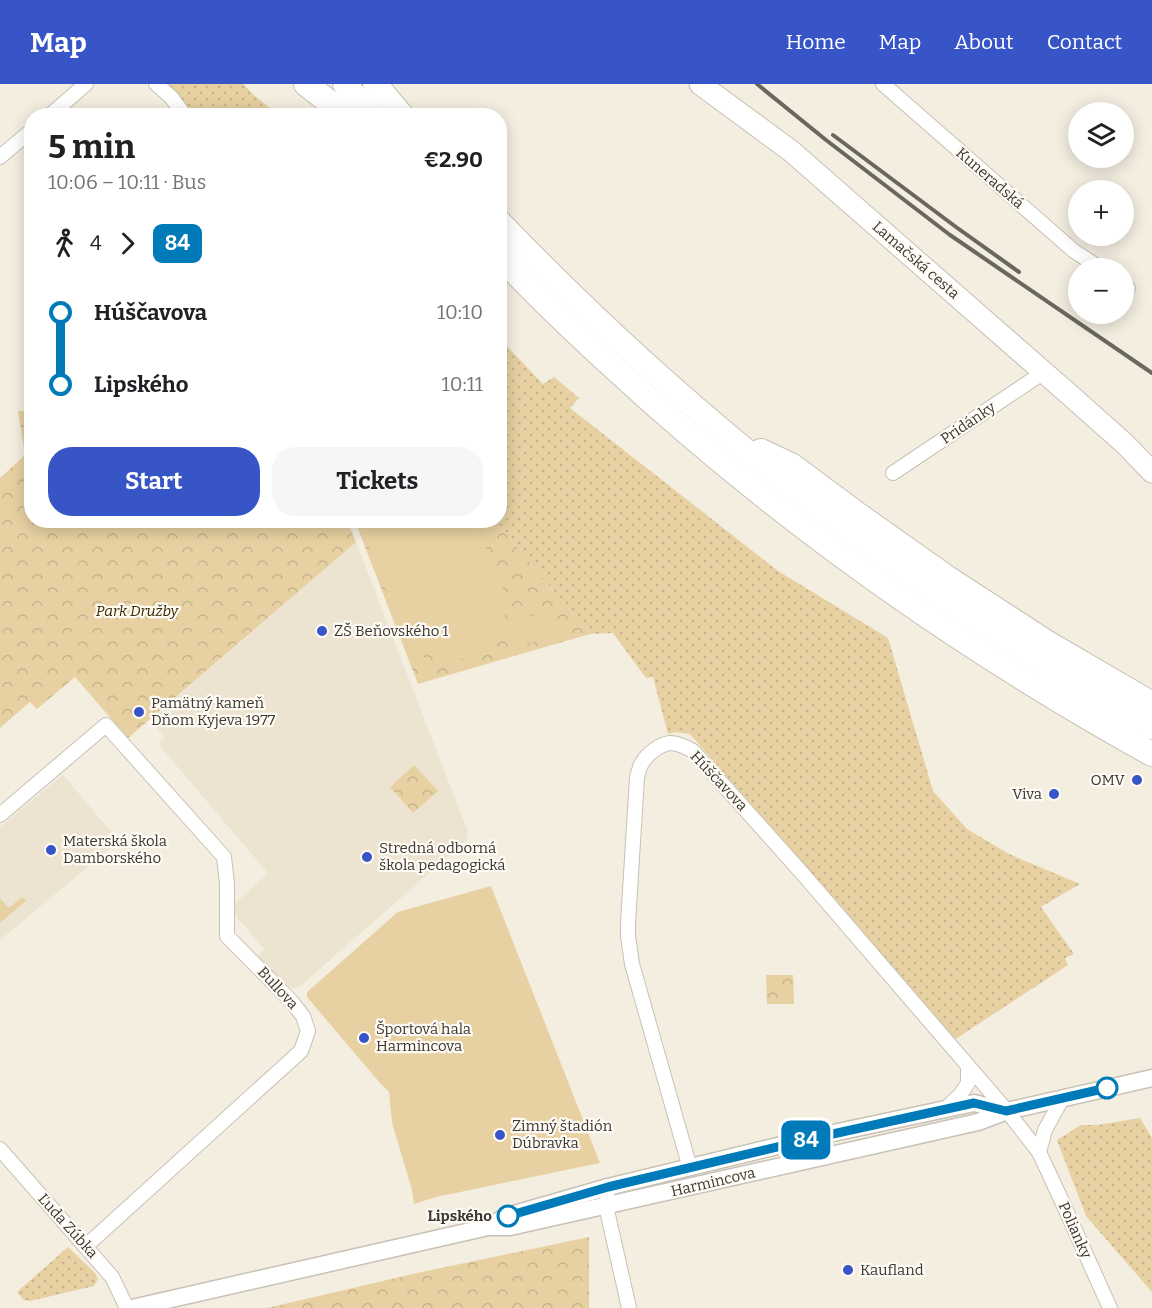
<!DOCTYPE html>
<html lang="en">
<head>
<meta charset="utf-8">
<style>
  :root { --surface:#fff; --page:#f6f6f6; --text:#202124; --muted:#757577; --accent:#3755c6 }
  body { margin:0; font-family:Bitter,serif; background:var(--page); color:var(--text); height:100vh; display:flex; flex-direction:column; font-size:22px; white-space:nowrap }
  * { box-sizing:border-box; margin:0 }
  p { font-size:20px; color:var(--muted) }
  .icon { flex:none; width:33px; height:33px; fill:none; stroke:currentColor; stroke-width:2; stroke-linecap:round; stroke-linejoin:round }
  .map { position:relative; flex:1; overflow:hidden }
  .panel { position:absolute; left:24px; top:24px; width:483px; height:420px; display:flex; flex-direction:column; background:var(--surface); border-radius:24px; box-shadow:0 3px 15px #0003 }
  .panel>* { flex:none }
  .badge { padding:0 12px; border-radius:9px; font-size:21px; line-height:39px }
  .controls { position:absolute; left:1068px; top:18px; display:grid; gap:12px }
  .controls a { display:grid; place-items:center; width:66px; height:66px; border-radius:50%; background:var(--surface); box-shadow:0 3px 15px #0003; font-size:30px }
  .map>.badge { position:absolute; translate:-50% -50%; box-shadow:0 0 0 3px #fff }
  .legs { display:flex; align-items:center; gap:9px; height:66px; padding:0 24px; font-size:20px }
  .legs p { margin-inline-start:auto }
  .overview { display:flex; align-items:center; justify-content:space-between; height:102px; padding:0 24px }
  h1 { font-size:33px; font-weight:700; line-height:45px }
  .action { display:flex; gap:12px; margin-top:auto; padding:12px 24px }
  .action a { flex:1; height:69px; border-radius:24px; background:var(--accent); color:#fff; font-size:24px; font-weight:700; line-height:69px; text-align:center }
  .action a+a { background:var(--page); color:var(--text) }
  ul { padding:0 24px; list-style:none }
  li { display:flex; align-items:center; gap:21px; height:72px; font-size:22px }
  li i { display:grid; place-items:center; width:9px; height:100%; margin:0 8px; background:currentColor }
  li i::after { content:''; width:15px; height:15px; margin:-8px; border:4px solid; border-radius:50%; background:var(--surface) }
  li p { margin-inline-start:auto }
  li:first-child i { background:linear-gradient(#0000 50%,currentColor 0) }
  li:last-child i { background:linear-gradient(currentColor 50%,#0000 0) }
  header { display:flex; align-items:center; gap:36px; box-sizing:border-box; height:84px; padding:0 30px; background:var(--accent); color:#fff }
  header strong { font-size:28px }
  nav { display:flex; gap:33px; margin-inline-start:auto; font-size:21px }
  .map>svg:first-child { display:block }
</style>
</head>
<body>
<header>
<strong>Map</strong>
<nav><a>Home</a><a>Map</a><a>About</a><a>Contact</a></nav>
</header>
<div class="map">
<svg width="1152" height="1224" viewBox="0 0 1152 1224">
  <defs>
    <pattern id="grass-dots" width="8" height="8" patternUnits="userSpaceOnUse" patternTransform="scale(1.5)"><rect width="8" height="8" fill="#e7d1a2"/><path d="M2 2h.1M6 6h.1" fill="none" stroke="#c7b48c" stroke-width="1.8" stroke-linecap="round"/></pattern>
    <pattern id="forest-crowns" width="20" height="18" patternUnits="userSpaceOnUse" patternTransform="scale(1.5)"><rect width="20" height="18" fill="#e7d1a2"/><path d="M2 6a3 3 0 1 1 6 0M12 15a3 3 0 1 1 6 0" fill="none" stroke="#c7b48c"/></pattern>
  </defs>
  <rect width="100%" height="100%" fill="#f4eee1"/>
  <g fill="#ece3d0">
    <path d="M356 458 468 748 466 757 300 902 291 904 283 900 258 872 264 865 236 832 232 822 268 789 158 660 165 653 150 636Z"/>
    <path d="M63 691 119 757 0 856V743Z"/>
  </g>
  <g fill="url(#grass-dots)">
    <path d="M167 0H243L256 13 279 31H192L185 20Z"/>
    <path d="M500 255 543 300 554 293 579 314 570 324 778 487 888 554 933 707 967 745 1009 770 1080 800 1041 823 1074 870 1065 874 1068 881 954 956 690 650 676 648 668 650 653 593 646 594 613 549 590 550 495 437 500 436Z"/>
    <path d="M1140 1034 1152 1054V1208L1086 1132 1057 1056 1081 1041H1098Z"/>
    <path d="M68 1163 95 1189 98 1195 94 1202 30 1217 24 1216 17 1208Z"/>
  </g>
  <g fill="url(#forest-crowns)">
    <path d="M18 327H31L32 436 347 437 356 458 128 654 75 593 37 625 30 618 0 644V394L25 371Z"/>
    <path d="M355 437H495L590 550 418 600Z"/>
    <path d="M414 681 438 707 413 729 390 703Z"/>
    <path d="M22 813 26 817 0 839V815L9 824Z"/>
    <path d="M766 891H793L794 920H767Z"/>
    <path d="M589 1153V1224H267L417 1189Z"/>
  </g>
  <g fill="#e7d1a2">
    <path d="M359 437H475L505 509V529L499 552 486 566 467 574 449 576 435 574 422 568 430 591 420 593Z"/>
    <path d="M553 526 559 551 515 563 509 538Z"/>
    <path d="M491 802 600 1079 436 1113 414 1120 412 1106 392 1039 389 1008 380 999 307 913V908L398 828Z"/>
  </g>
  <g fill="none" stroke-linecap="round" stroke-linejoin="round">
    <defs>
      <g id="minor">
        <path d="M156 0 171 13 185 32"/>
        <path d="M883 0 1074 167 1100 184"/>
        <path d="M49 32 86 0"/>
        <path d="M0 73 32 46"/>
        <path d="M1124 201 1128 204"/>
        <path d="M893 389 1044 288"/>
        <path d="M0 731 106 641 224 773 227 799V852L291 917 303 932 308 947 301 967 86 1162"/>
        <path d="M944 1026 961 1010 968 999V982"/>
        <path d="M0 1065 112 1193 127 1224"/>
        <path d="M1039 1068 1045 1046 1062 1015"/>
        <path d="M690 1084 638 901 632 880 628 852V839L637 693C639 688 639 683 642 679 647 670 660 660 670 659 678 659 686 663 693 667L802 789 1007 1027 1039 1068 1060 1113 1110 1224"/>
        <path d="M608 1103 606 1122 629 1224"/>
      </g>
      <g id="tertiary">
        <path d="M489 1142 507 1132 608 1103 819 1052 974 1019 1007 1027"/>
        <path d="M132 1224 488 1143H510L978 1038 1007 1027 1152 994"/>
      </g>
      <path id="primary" d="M700 0 791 67 1071 312 1125 360 1152 388"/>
      <g id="motorway">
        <path d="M306 0 347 32"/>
        <path d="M345 0 371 32"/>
        <path d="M375 0 402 32"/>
        <path d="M500 139C658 303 834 449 1027 569 1068 595 1109 621 1152 643"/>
        <path d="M500 172C535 210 572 245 610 280 773 431 957 562 1152 670"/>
        <path d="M761 367 791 381 857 430 949 495 1046 558 1152 620"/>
      </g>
    </defs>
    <use href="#minor" stroke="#c8c1b5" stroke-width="16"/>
    <use href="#tertiary" stroke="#c8c1b5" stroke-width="19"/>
    <use href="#primary" stroke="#c8c1b5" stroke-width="23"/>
    <use href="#motorway" stroke="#c8c1b5" stroke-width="26"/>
    <use href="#minor" stroke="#fff" stroke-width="14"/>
    <use href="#tertiary" stroke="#fff" stroke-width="16"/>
    <use href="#primary" stroke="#fff" stroke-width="21"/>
    <use href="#motorway" stroke="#fff" stroke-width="24"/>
    <g stroke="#6a6760" stroke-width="4">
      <path d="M757 0 826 56 950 151 1152 289"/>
      <path d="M833 51 956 143 1019 188"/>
    </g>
  </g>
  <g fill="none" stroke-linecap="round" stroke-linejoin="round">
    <defs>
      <path id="line-1" d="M508 1132 608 1103 819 1053 974 1019 1006 1027 1107 1004"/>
    </defs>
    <use href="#line-1" stroke="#fff" stroke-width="14"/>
    <use href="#line-1" stroke="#007ab8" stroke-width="9"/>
  </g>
  <g fill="#3755c6" stroke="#fffbf4" stroke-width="2">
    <circle cx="322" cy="547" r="6"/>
    <circle cx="139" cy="628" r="6"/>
    <circle cx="1137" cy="696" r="6"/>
    <circle cx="1054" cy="710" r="6"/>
    <circle cx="51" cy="766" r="6"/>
    <circle cx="367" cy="773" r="6"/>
    <circle cx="364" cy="954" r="6"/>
    <circle cx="500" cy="1051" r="6"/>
    <circle cx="848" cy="1186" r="6"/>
  </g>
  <g fill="#fff" stroke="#007ab8" stroke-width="3">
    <circle cx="1107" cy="1004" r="10"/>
    <circle cx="508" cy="1132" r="10"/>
  </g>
  <g text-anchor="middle" stroke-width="4.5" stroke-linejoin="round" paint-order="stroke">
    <g font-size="15" fill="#3a3833" stroke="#fffbf4">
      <text transform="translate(990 94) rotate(41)" y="5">Kuneradská</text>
      <text transform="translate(916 176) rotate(41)" y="5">Lamačská cesta</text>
      <text transform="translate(968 339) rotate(-34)" y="5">Pridánky</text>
      <text transform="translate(719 697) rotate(47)" y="5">Húščavova</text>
      <text transform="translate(278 904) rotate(47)" y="5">Bullova</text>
      <text transform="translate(713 1098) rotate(-13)" y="5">Harmincova</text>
      <text transform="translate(68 1142) rotate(48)" y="5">Ľuda Zúbka</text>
      <text transform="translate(1075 1146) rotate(66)" y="5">Polianky</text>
    </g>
    <g font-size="15" font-style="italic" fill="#372701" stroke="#fffbf4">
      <text x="137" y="532">Park Družby</text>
    </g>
    <g font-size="15" fill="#3a3833" stroke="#fffbf4" text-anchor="start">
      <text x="334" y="552">ZŠ Beňovského 1</text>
      <text x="151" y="624">Pamätný kameň<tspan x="151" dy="17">Dňom Kyjeva 1977</tspan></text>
      <text x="1125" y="701" text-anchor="end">OMV</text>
      <text x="1042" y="715" text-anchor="end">Viva</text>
      <text x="63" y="762">Materská škola<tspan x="63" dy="17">Damborského</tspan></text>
      <text x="379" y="769">Stredná odborná<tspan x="379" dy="17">škola pedagogická</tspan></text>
      <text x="376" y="950">Športová hala<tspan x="376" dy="17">Harmincova</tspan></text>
      <text x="512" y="1047">Zimný štadión<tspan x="512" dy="17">Dúbravka</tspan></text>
      <text x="860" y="1191">Kaufland</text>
    </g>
    <g font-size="15" font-weight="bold" fill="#3a3833" stroke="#fffbf4" text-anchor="end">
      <text x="492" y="1137">Lipského</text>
    </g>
  </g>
</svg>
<div class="controls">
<a><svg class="icon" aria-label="layers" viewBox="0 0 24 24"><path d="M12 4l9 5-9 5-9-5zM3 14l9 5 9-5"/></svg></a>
<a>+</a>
<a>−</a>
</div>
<b class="badge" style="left:806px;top:1056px;background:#007ab8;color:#fff">84</b>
<section class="panel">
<div class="overview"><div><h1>5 min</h1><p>10:06 – 10:11 · Bus</p></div><b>€2.90</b></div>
<div class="legs"><svg class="icon" aria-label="walk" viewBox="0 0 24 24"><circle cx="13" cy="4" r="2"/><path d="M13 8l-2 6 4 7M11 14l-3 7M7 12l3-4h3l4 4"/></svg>4<svg class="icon" aria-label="forward" viewBox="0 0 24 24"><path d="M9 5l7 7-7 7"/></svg><b class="badge" style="background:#007ab8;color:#fff">84</b></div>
<ul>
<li><i style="color:#007ab8"></i><b>Húščavova</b><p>10:10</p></li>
<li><i style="color:#007ab8"></i><b>Lipského</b><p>10:11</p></li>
</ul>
<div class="action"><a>Start</a><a>Tickets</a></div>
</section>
</div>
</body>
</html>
